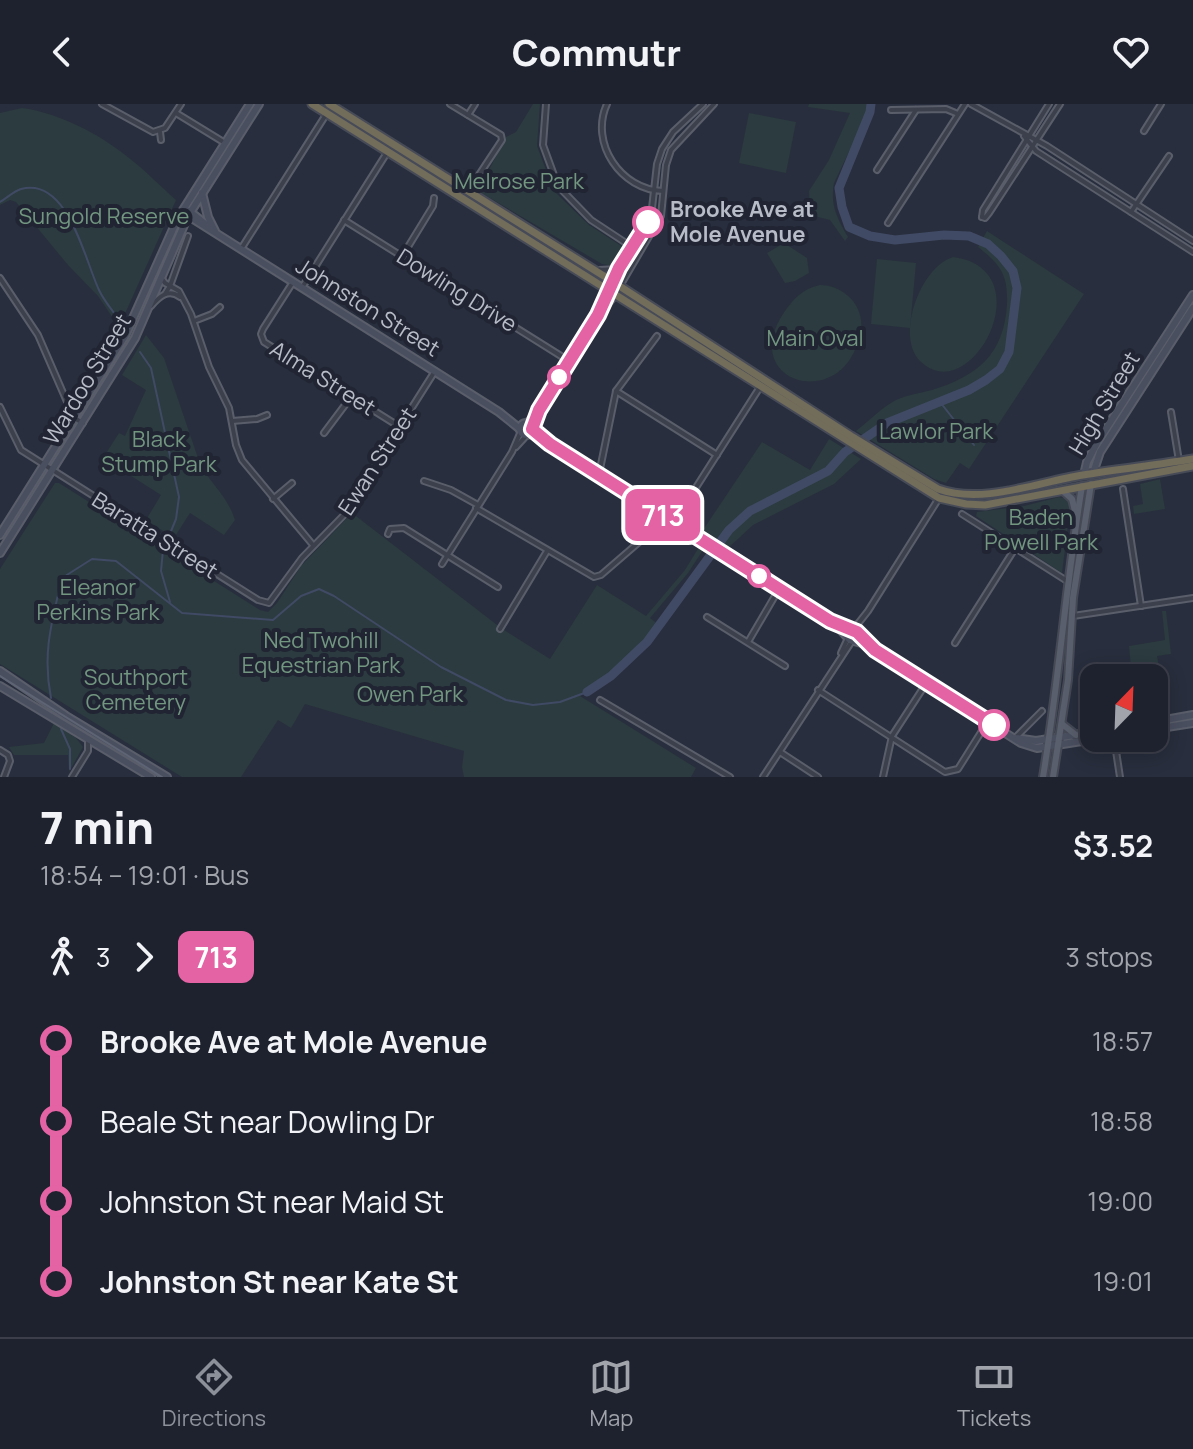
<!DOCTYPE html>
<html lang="en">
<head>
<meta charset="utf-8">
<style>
  :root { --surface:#1e222e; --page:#262a36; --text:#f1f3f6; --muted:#a1a4aa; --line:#3c3f4a; --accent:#8c9099 }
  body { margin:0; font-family:Manrope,sans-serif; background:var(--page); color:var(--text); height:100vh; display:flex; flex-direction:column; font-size:30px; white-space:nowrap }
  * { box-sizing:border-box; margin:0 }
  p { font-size:26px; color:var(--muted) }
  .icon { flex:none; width:44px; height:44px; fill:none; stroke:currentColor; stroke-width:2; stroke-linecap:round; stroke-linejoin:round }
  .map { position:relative; height:673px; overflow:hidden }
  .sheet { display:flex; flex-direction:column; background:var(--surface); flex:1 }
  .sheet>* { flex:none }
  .badge { padding:0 16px; border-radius:12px; font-size:28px; line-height:52px }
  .needle { width:52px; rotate:23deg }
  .buttons { position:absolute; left:1080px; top:560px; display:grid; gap:16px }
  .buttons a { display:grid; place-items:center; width:88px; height:88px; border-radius:16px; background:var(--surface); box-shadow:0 4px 20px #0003,0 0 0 2px var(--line); font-size:40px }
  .map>.badge { position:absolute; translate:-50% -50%; box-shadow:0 0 0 4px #fff }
  .legs { display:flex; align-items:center; gap:12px; height:88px; padding:0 40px; font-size:26px }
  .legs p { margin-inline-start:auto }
  .head { display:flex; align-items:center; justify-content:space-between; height:136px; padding:0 40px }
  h1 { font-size:44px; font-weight:800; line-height:60px }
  ul { padding:0 40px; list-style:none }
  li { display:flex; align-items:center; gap:28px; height:80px; font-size:30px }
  li i { display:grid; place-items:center; width:12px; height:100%; margin:0 10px; background:currentColor }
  li i::after { content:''; width:20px; height:20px; margin:-10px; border:6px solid; border-radius:50%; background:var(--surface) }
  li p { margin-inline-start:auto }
  li:first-child i { background:linear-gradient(#0000 50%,currentColor 0) }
  li:last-child i { background:linear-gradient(currentColor 50%,#0000 0) }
  header { display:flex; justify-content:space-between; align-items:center; height:104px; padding:0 40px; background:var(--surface); font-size:36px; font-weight:800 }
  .tabs { display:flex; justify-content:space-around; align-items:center; height:112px; border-top:2px solid var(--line); background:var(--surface); font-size:22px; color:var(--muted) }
  .tabs a { display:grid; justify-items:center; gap:4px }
  .tabs .active { color:var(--accent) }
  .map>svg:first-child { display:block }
</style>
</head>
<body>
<header><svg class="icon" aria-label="back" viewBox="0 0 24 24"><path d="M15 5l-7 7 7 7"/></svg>Commutr<svg class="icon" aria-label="heart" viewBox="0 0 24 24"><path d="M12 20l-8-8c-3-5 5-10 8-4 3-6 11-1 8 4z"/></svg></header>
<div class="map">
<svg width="1193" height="673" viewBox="0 0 1193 673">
  <rect width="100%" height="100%" fill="#282e3d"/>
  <g fill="#2b3b3f">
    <path d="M533 0H540L537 42 554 87 589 121 623 143 622 152 613 162 602 160 478 87 506 33 516 28Z"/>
    <path d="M809 0H869L867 10 834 79C830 101 837 114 848 133L845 137 830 116 810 111 809 87 829 56 850 9 808 3Z"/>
    <path d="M22 4C59 9 100 30 129 54 146 67 160 82 176 96L119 223 98 192 68 161 16 98 10 96 0 101V9Z"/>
    <path d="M749 9 796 18 786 69 739 59Z"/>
    <path d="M987 127 1084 190 969 365 960 359 946 379 934 375 856 327C869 317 882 303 896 296 907 291 920 289 932 286 977 272 1004 251 1007 200 1008 171 1001 161 978 143Z"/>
    <path d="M784 139 807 154 809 169 795 177 785 179 767 149Z"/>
    <path d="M953 153C1045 165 971 307 920 257 895 233 920 163 953 153Z"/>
    <path d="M877 155 916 159 910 224 871 220Z"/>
    <path d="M820 181C843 181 864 201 861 225 848 311 737 281 783 210 793 195 802 185 820 181Z"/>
    <path d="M146 231 164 254 200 360C212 382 227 391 235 416L224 431 190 409 174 434 146 416 161 391 103 354 119 329 125 332 146 286 122 271Z"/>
    <path d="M829 335 861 355 834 380 753 421 727 445 701 429 762 338 810 366Z"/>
    <path d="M1160 375 1165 405 1134 410 1133 402 1143 400 1140 380Z"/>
    <path d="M55 379H59L260 506 268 508 277 499 301 462 352 409 501 524 550 555 597 481 646 512 685 466 699 443 703 446 688 469 650 514 659 521C638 550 612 575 580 592L696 664 691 673H464L462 663 464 647 305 600 291 624 278 616 241 673H182L0 560V465Z"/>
    <path d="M1059 393 1067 395 1070 404 1062 469 976 412 977 408 1024 402Z"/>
    <path d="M1162 507H1166L1171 550 1157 552 1160 569 1146 574H1132L1129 542 1165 536Z"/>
    <path d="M54 619 76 634 83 643 69 668 68 651H14L9 643 44 639Z"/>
  </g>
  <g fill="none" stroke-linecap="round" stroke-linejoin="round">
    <g stroke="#404a64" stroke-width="2">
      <path d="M0 98C7 94 14 87 21 85 68 72 85 157 99 186 104 197 113 207 120 217"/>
      <path d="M140 248 151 264 179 393 176 415 169 432"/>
      <path d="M940 298 974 341"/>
      <path d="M163 446 161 467 170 498"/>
      <path d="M51 594C42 549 52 517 62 474L92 455 116 457 182 509 273 516 301 492 319 485 334 492 441 563 506 596 533 601 560 598 587 588"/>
      <path d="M61 625 70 645V665"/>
    </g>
    <path stroke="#404a64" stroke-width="9" d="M587 588 611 572 647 538 729 426 750 407 828 367 845 348 887 319 969 286 986 276 1000 265 1009 248 1017 184 1013 167 1001 152 988 140 969 132 944 131 895 136 870 132 849 123 842 103 839 84 870 8 871 0"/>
    <defs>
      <g id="street">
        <path d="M102 0 153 28 165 24 181 0"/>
        <path d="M450 0 501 31 502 36 469 86"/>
        <path d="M546 0 543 41 558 82 591 116 632 143"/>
        <path d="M607 0C589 39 621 86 663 87"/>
        <path d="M971 0 1047 42 1193 137"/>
        <path d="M891 6 946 5 958 10"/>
        <path d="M176 9 225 39"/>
        <path d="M468 11 475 0"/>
        <path d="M1144 27 1161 0"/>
        <path d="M160 28 161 36"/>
        <path d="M1024 32 1036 47 1193 148"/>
        <path d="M877 66 916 6"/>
        <path d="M1131 108 1169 52"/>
        <path d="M982 113 985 114 989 109 1060 0"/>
        <path d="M982 113 983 106 1049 0"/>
        <path d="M344 116 569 257"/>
        <path d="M888 119 965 0"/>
        <path d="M241 145 327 9"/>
        <path d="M403 151 433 102 434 94"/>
        <path d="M599 166 617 165"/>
        <path d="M0 174 38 231 74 314 83 319"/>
        <path d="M162 175 165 179 179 187 191 210 209 263 229 304 236 341 242 356 313 441"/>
        <path d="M293 178 263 225 261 230 264 238 400 323"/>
        <path d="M614 178 651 113 657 60 662 45 673 28 703 0"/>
        <path d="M303 182 388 47"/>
        <path d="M620 182 661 112 666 61 671 46 714 0"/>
        <path d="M165 190 170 182 188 132"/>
        <path d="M151 202C159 193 168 184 180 193"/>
        <path d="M600 210 615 192"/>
        <path d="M194 217 212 210 220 203"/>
        <path d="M616 287 717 351"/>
        <path d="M0 303 21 346 258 496 269 499 302 454 344 411 435 267"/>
        <path d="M1171 308 1179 357"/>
        <path d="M232 317 257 315 267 311"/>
        <path d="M526 319 539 306 598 211 609 188"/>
        <path d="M324 329 351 293"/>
        <path d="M516 343 527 331"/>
        <path d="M599 370 616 287 657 232"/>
        <path d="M424 377 451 386 478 401"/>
        <path d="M1123 385 1141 502"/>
        <path d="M273 395 292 379"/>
        <path d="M476 404 594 473 601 471 667 414"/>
        <path d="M962 410 1067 477"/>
        <path d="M674 418 760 283"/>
        <path d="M388 430 390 425 404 424 498 483"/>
        <path d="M442 460 512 348 521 327"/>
        <path d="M1073 512 1193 494"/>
        <path d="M707 513 785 562"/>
        <path d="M500 525 547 447"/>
        <path d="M853 526 868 507 939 394"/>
        <path d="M748 538 779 485"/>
        <path d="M955 539 1014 446"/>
        <path d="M841 549 848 534"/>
        <path d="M818 586 945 668 958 665 988 617"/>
        <path d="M600 596 730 673"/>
        <path d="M1015 634 1042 607"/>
        <path d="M1114 634 1120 673"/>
        <path d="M0 646 8 651 10 657 4 673"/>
        <path d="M780 648 818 673"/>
        <path d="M72 673 88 647V636"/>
        <path d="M763 673 852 537"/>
        <path d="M883 673 892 632 927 578"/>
      </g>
      <g id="secondary">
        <path d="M202 89 208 113 215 127"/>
        <path d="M189 107 208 122"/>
        <path d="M187 111 499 308 520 325"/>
        <circle cx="526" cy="325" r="6"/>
        <path d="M532 325 550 340 830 517 855 527 875 546 1021 639 1037 644 1101 634"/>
        <path d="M1093 369 1100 348 1193 204"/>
        <path d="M1084 371 1087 358 1098 337 1193 191"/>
        <path d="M0 431 125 232 178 114 250 0"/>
        <path d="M0 449 135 234 188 112 259 0"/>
        <path d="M839 524 850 536 865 540"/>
        <path d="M0 567 66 612 167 673"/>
        <path d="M0 582 151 673"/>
        <path d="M1154 618 1193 611"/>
        <path d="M1154 625 1193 619"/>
        <path d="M1015 634 1036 637 1094 628"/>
      </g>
      <g id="primary">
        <path d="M1063 387 1072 395 1075 407"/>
        <path d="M1062 620 1076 631"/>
        <path d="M1043 673C1059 576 1066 479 1082 382"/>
        <path d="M1053 673 1068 576 1073 494 1091 380"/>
      </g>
      <g id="highway">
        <path d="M312 0 939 394 966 400 985 401 1193 362"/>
        <path d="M329 0 607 174 851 332 938 385C983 401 1038 378 1083 371 1120 365 1157 361 1193 355"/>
      </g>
    </defs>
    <use href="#street" stroke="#5a5e6b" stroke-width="8"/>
    <use href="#secondary" stroke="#5a5e6b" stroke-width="10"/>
    <use href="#primary" stroke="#454956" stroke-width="10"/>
    <use href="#highway" stroke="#474b58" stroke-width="11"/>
    <use href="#street" stroke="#3c404d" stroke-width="4"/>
    <use href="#secondary" stroke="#4a4f60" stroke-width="6"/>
    <use href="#primary" stroke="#5a5f6d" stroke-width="6"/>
    <use href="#highway" stroke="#726c5a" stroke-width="7"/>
    <path stroke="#5e6474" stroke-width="2" d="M0 572 162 673"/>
  </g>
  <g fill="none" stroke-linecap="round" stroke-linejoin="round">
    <defs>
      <path id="line-1" d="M648 118 619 164 598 211 539 306 532 325 550 340 830 517 857 528 875 546 994 621"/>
    </defs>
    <use href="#line-1" stroke="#fff" stroke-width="18"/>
    <use href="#line-1" stroke="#e463a4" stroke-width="12"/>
  </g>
  <g fill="#fff" stroke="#e463a4" stroke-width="4">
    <circle cx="648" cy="118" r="14"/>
    <circle cx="559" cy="273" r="10"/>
    <circle cx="759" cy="472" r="10"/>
    <circle cx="994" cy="621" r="14"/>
  </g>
  <g text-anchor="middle" stroke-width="8" stroke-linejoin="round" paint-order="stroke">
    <g font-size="22" fill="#729680" stroke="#212533">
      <text x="519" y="85">Melrose Park</text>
      <text x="104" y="120">Sungold Reserve</text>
      <text x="815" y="242">Main Oval</text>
      <text x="936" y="335">Lawlor Park</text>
      <text x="159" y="343">Black<tspan x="159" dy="25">Stump Park</tspan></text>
      <text x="1041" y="421">Baden<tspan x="1041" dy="25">Powell Park</tspan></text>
      <text x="98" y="491">Eleanor<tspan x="98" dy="25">Perkins Park</tspan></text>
      <text x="321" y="544">Ned Twohill<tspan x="321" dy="25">Equestrian Park</tspan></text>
      <text x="136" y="581">Southport<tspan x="136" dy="25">Cemetery</tspan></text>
      <text x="410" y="598">Owen Park</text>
    </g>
    <g font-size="22" font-weight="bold" fill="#b8bcc8" stroke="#212533" text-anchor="start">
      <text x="670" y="113">Brooke Ave at<tspan x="670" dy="25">Mole Avenue</tspan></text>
    </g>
    <g font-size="22" fill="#b8bcc8" stroke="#212533">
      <text transform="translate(457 186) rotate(32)" y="8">Dowling Drive</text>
      <text transform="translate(368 203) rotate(32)" y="8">Johnston Street</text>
      <text transform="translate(323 274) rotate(32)" y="8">Alma Street</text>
      <text transform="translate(87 275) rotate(-59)" y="8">Wardoo Street</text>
      <text transform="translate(1104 299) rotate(-59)" y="8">High Street</text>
      <text transform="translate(377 357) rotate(-57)" y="8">Ewan Street</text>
      <text transform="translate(155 431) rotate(32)" y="8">Baratta Street</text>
    </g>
  </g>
</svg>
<div class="buttons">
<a><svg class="needle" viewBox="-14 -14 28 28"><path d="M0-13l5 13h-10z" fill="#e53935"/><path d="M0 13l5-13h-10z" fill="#a1a4aa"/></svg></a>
</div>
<b class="badge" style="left:663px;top:411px;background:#e463a4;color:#fff">713</b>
</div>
<section class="sheet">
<div class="head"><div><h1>7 min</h1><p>18:54 – 19:01 · Bus</p></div><b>$3.52</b></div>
<div class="legs"><svg class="icon" aria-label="walk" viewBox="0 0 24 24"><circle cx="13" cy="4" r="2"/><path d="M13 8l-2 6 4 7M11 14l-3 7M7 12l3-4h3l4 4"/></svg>3<svg class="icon" aria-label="forward" viewBox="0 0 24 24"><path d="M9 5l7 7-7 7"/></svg><b class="badge" style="background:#e463a4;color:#fff">713</b><p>3 stops</p></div>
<ul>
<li><i style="color:#e463a4"></i><b>Brooke Ave at Mole Avenue</b><p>18:57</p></li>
<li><i style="color:#e463a4"></i><span>Beale St near Dowling Dr</span><p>18:58</p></li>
<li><i style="color:#e463a4"></i><span>Johnston St near Maid St</span><p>19:00</p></li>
<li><i style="color:#e463a4"></i><b>Johnston St near Kate St</b><p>19:01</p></li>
</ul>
</section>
<nav class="tabs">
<a class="active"><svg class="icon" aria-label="directions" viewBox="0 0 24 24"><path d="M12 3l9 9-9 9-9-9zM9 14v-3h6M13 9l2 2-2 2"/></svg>Directions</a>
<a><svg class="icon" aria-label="map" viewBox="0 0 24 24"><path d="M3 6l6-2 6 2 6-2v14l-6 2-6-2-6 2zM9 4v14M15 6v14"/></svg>Map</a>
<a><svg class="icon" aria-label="tickets" viewBox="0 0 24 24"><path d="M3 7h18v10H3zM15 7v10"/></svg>Tickets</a>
</nav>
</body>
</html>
